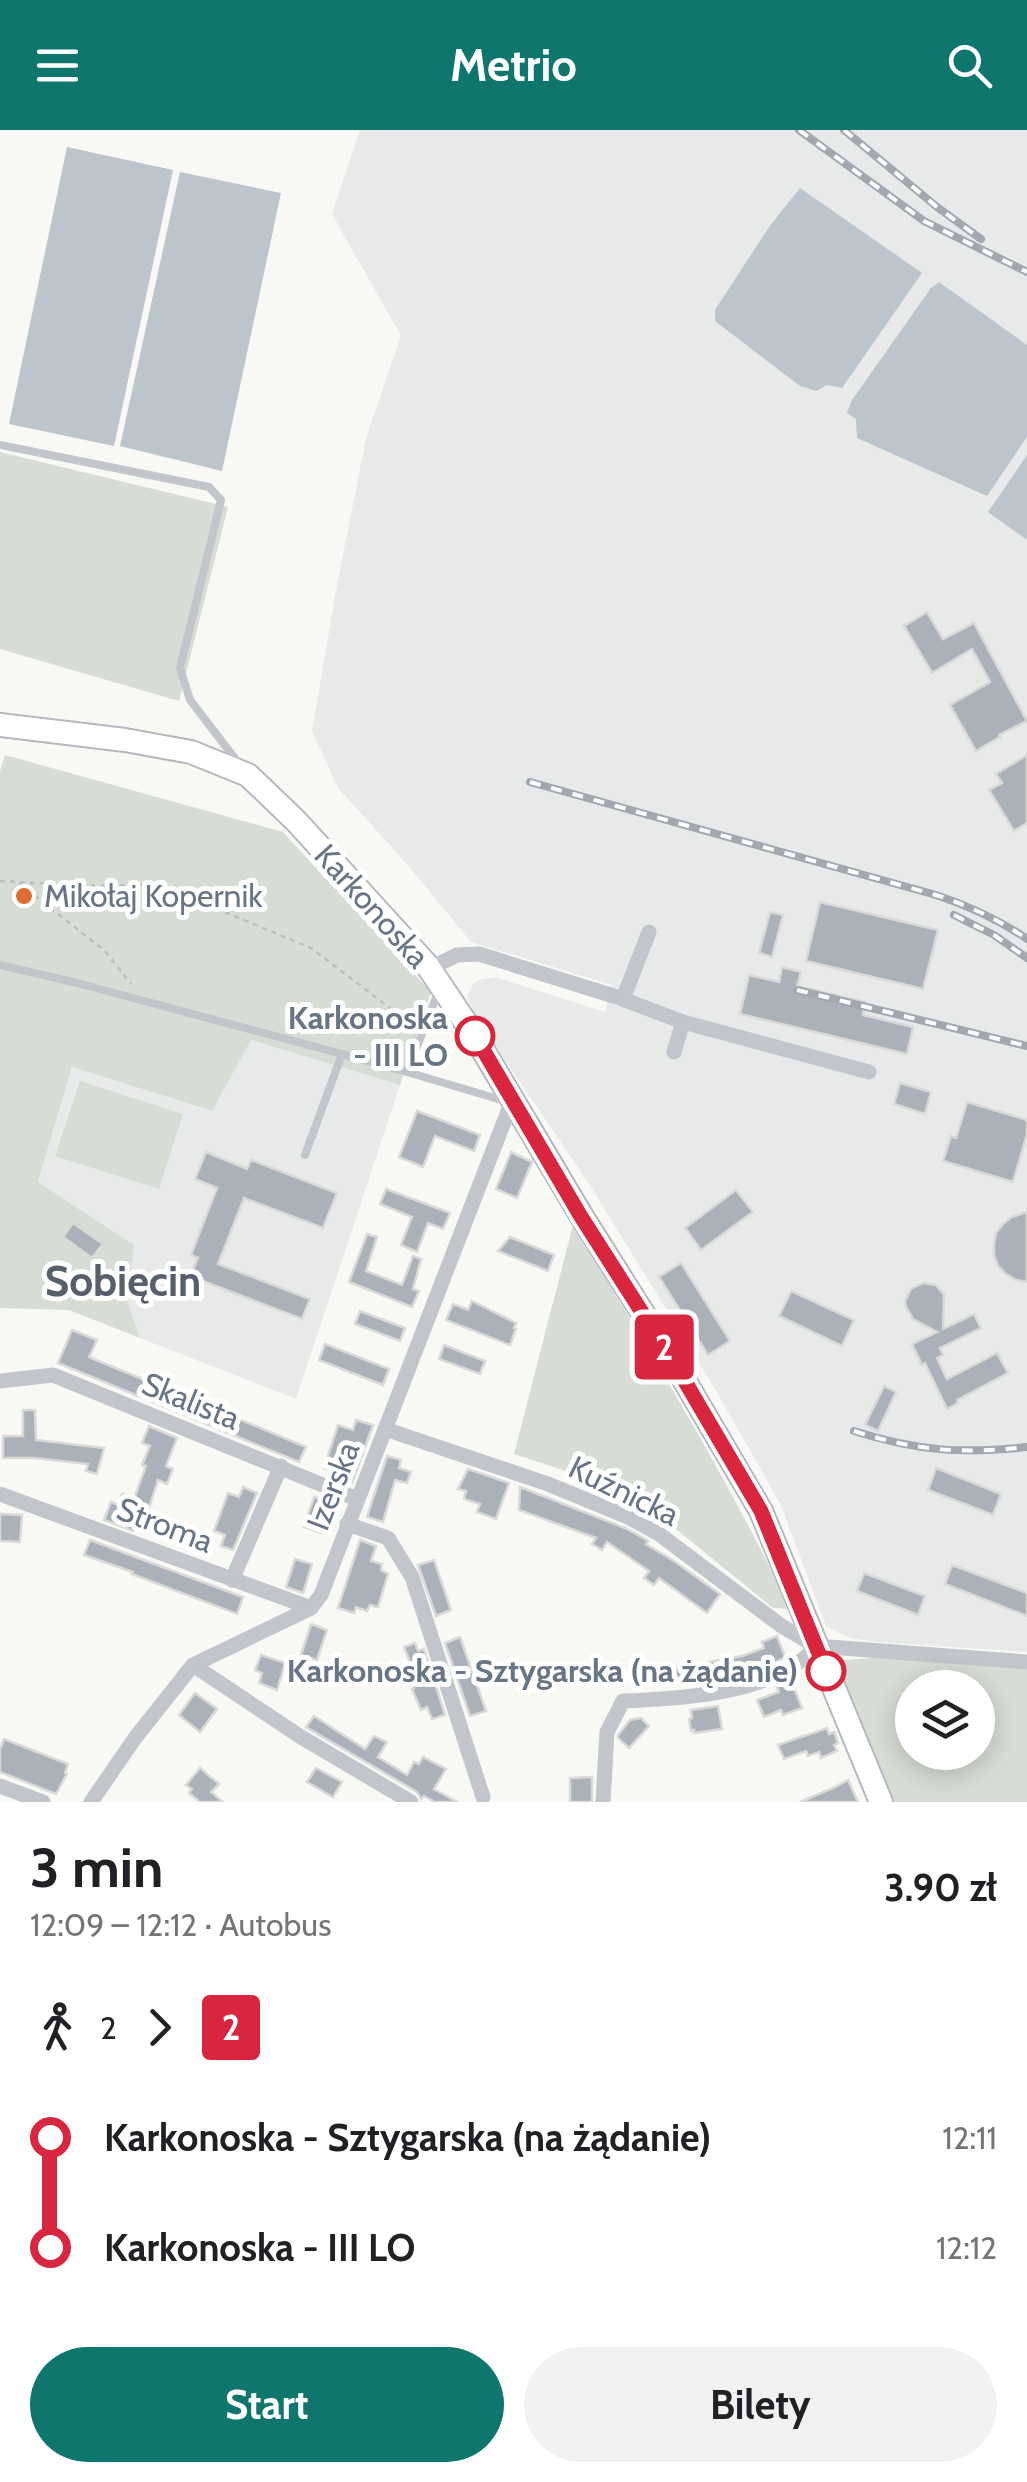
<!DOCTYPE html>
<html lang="pl">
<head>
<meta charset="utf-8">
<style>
  :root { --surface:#fff; --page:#f2f2f2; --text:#202124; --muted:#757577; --accent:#0f766e }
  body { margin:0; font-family:Cabin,sans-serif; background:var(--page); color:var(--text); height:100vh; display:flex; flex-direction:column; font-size:38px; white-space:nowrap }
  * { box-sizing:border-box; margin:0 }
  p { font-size:32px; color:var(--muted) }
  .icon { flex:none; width:55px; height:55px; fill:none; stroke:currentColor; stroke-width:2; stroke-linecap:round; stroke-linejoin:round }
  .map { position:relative; height:1672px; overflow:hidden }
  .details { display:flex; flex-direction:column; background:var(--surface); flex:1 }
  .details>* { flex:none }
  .badge { padding:0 20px; border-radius:8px; font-size:35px; line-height:65px }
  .buttons { position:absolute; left:895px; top:1540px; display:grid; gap:20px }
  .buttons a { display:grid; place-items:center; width:100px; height:100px; border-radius:50%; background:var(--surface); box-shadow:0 5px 25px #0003; font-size:50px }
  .map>.badge { position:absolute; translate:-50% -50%; box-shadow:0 0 0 5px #fff }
  .legs { display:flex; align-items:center; gap:15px; height:110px; padding:0 30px; font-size:32px }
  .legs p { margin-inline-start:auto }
  .overview { display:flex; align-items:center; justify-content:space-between; height:170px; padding:0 30px }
  h1 { font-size:55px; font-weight:800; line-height:75px }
  .primary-button { display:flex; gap:20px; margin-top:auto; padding:20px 30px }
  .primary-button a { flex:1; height:115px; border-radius:60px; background:var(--accent); color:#fff; font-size:40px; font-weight:800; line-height:115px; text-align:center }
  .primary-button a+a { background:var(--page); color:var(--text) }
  ul { padding:0 30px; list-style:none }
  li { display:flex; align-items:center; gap:35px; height:110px; font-size:38px }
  li i { display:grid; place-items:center; width:15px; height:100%; margin:0 12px; background:currentColor }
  li i::after { content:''; width:25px; height:25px; margin:-12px; border:8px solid; border-radius:50%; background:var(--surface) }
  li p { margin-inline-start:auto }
  li:first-child i { background:linear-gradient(#0000 50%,currentColor 0) }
  li:last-child i { background:linear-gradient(currentColor 50%,#0000 0) }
  header { display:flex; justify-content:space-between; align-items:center; height:130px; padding:0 30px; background:var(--accent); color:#fff; font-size:45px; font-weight:800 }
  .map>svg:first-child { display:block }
</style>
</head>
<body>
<header><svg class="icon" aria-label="menu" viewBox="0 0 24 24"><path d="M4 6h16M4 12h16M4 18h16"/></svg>Metrio<svg class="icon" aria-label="search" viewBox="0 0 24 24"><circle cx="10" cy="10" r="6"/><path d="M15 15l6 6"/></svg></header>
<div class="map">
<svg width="1027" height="1672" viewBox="0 0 1027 1672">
  <rect width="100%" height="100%" fill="#f8f8f5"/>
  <g fill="#e8eae9">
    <path d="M360 0H1027V1522L877 1512 850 1508 826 1496 782 1378 767 1350 712 1254 591 1057 476 887 467 867 473 854 478 850 495 847 605 882 612 855 471 812 406 733 338 658 312 601 337 455 366 308 401 206 332 84Z"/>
    <path d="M250 910 400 955 296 1269 140 1208 127 1170 134 1115 38 1052 72 937 211 981Z"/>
  </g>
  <g fill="#d7ddd5" fill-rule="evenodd">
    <path d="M0 322 228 377 179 571 0 519Z"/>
    <path d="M5 625 283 702 431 862 400 955 251 910 212 981 72 937 38 1052 134 1115 127 1170 140 1208 69 1180 0 1178V641Z"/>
    <path d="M80 951 183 984 159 1059 55 1026Z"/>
    <path d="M573 1095C650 1221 727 1346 790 1479L773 1478 660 1386 560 1339 514 1324Z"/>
    <path d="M884 1527 1027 1535V1672H889L833 1531ZM912 1558H978V1622H912Z"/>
  </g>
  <g fill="#bcc5cb">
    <path d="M67 17 173 40 114 316 9 294Z"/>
    <path d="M180 42 281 63 222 341 120 316Z"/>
    <path d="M800 58 922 143 842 258 827 255 816 261 800 256 715 191V180L769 97Z"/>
    <path d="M939 152 1027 215V307L987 366 857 308 856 289 847 283 852 270 931 158Z"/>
    <path d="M1027 325V410L988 382Z"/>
  </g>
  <g fill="#aab1b8" stroke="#d9dad8" stroke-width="2.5">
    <path d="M927 482 943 509 974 493 1027 591 999 605 1000 607 976 621 950 575 990 552 972 519 932 543 904 496Z"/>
    <path d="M1027 625V693L1014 701 989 660 1002 653 996 644Z"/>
    <path d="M820 772 938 800 923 859 806 831Z"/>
    <path d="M770 782 783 785 772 827 759 823Z"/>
    <path d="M782 837 801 842 797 856 865 872 863 885 913 897 907 924 740 884 749 845 779 852Z"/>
    <path d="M900 953 931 962 925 984 894 974Z"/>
    <path d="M967 972 1027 990V1004L1013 1052 943 1031 951 1006 956 1008Z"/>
    <path d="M417 981 480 1005 474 1021 435 1006 423 1037 399 1027Z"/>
    <path d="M206 1022 247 1039 251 1030 337 1063 323 1098 244 1068 218 1134 310 1169 302 1189 190 1146 198 1128 191 1125 217 1058 195 1049Z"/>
    <path d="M511 1022 532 1032 517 1068 496 1059Z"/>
    <path d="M386 1059 450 1083 443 1099 428 1093 417 1122 401 1115 412 1087 380 1074Z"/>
    <path d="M736 1060 753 1082 701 1120 685 1098Z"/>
    <path d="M1027 1082V1152L1016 1150 1006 1144 998 1136 994 1125V1114L996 1103 1003 1094 1012 1087Z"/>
    <path d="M73 1093 103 1114 92 1128 63 1107Z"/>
    <path d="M367 1104 377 1107 366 1141 402 1155 413 1126 421 1129 413 1159 419 1161 412 1177 349 1152Z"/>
    <path d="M510 1107 554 1125 548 1141 498 1121Z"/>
    <path d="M681 1133 730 1211 708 1225 659 1147Z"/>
    <path d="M923 1153 936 1155 944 1165 943 1199 974 1184 981 1198 940 1218 943 1225 937 1228 947 1249 997 1223 1008 1243 957 1270 958 1273 947 1279 925 1233 922 1235 912 1214 937 1202 913 1189 906 1177 905 1171 911 1159Z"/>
    <path d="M791 1161 854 1190 842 1216 779 1186Z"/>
    <path d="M472 1171 516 1193 514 1198 516 1199 510 1215 446 1190 453 1174 468 1180Z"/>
    <path d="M360 1181 405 1198 400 1211 355 1194Z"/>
    <path d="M72 1200 97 1210 89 1227 306 1317 299 1332 58 1233Z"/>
    <path d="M325 1214 389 1239 383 1255 319 1230Z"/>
    <path d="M444 1215 485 1231 480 1244 439 1229Z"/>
    <path d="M884 1256 896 1262 878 1301 865 1295Z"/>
    <path d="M23 1280H35L36 1310 104 1318 97 1344 86 1341 88 1334 34 1328H3V1306H23Z"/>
    <path d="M356 1290 373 1295 352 1353 338 1349 339 1343 324 1338 338 1295 353 1300Z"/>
    <path d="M149 1296 177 1308 166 1336 173 1339 167 1354 158 1350 149 1378 143 1376 133 1401 104 1390 111 1372 118 1375 122 1364 134 1369 146 1336 142 1335 150 1316 142 1313Z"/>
    <path d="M387 1326 401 1330 399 1338 411 1342 407 1353 395 1350 383 1392 367 1387Z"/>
    <path d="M936 1338 1001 1364 993 1385 928 1360Z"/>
    <path d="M468 1339 509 1353 496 1389 477 1382 480 1374 464 1369 466 1361 458 1359Z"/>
    <path d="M243 1357 257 1363 233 1420 221 1416 225 1405 214 1401 228 1363 239 1367Z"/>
    <path d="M520 1357 625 1398 645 1409 648 1411 646 1414 674 1431 720 1464 707 1483 659 1448 654 1455 644 1448 649 1441 607 1412 602 1420 592 1414 596 1408 519 1380Z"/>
    <path d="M314 1367 330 1372 321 1403 304 1397Z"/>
    <path d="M0 1384 22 1385 20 1412 0 1411Z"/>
    <path d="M90 1410 243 1467 237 1484 132 1444 133 1442 84 1425Z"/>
    <path d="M360 1410 376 1416 371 1431 382 1434 381 1440 388 1444 378 1477 370 1475 367 1481 356 1477 354 1483 338 1478Z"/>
    <path d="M295 1429 312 1434 303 1463 286 1457Z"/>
    <path d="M434 1430 451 1480 436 1486 418 1435Z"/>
    <path d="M952 1435 1027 1463V1486L945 1454Z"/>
    <path d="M864 1443 925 1466 918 1485 857 1461Z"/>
    <path d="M311 1494 327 1500 317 1530 301 1525Z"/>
    <path d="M777 1506 785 1527 773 1534 758 1540 756 1535 717 1543 718 1549 706 1553 675 1555 672 1539 742 1526 764 1518 762 1512Z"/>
    <path d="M460 1507 486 1581 470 1586 445 1513Z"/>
    <path d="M415 1513 418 1521 424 1519 445 1585 432 1589 427 1577 421 1580 412 1559 414 1558 407 1539 412 1538 404 1517Z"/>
    <path d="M261 1525 285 1533 277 1560 259 1553 262 1543 255 1540Z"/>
    <path d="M791 1550 802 1578 783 1585 781 1580 764 1587 757 1570 779 1562 777 1557Z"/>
    <path d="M195 1563 217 1579 200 1602 179 1585Z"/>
    <path d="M718 1576 722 1599 694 1603V1600L691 1601 689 1589 692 1588 691 1580Z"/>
    <path d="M314 1586 365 1619 374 1606 387 1612 378 1627 407 1645 414 1632 419 1634 423 1627 446 1639 434 1659 457 1672H435L424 1666 421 1669 417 1662 306 1597Z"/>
    <path d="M641 1588 649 1596 629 1618 618 1608V1605L630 1590Z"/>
    <path d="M827 1598 829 1604 834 1602 838 1613 834 1615 837 1621 821 1628 819 1622 808 1626 806 1621 784 1629 778 1615Z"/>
    <path d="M4 1609 68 1634 65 1643 67 1644 56 1664 0 1642V1619Z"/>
    <path d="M200 1638 219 1654 211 1662 223 1672H200L189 1663 192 1659 186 1655Z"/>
    <path d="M316 1638 342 1652 333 1667 307 1652Z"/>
    <path d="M592 1647V1672H570V1648Z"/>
    <path d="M848 1650 858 1672H800L833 1658Z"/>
  </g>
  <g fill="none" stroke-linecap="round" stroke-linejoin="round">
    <defs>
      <path id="primary" d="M0 595 125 610 191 622 248 645 296 691 427 835 474 905 581 1085 673 1231 761 1381 881 1672"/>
    </defs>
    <use href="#primary" stroke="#b5b9bd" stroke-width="26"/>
    <g stroke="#bcbec1" stroke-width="2.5" stroke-dasharray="5 5" stroke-linecap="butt">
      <path d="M0 751 86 756 146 755 215 778 311 818 411 894"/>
      <path d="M19 753 105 821 131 854"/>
    </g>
    <g stroke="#c2c5c9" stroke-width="8">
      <path d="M0 315 209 357 221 370 180 538 190 570 240 635"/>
      <path d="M0 835 77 853 342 924"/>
      <path d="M439 860 407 942 505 971"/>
      <path d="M305 1025 342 924 407 942"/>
    </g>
    <g stroke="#c2c5c9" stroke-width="15">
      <path d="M429 839 457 825 479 824 617 867 683 892 869 942"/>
      <path d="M623 869 649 802"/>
      <path d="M674 922 683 892"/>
      <path d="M0 1251 53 1245 357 1369"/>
      <path d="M385 1299 548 1354 628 1387 659 1404 783 1497 816 1516 1027 1532"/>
      <path d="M0 1364 311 1478"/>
      <path d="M347 1394 388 1408 412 1447 483 1667"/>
      <path d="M232 1450 281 1336"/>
      <path d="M193 1535 301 1607 411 1672"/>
      <path d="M0 1656 43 1672"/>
      <path d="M91 1672 135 1608 193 1535 311 1478 321 1465 509 979 515 972"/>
      <path d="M603 1672 607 1602 623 1571C679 1569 779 1564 816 1516"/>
    </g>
    <use href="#primary" stroke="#fff" stroke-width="22"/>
    <defs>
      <g id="rail">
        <path d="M799 0 924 91 1027 142"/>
        <path d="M844 0 937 77 981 109"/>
        <path d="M530 652 936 765C969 776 998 789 1027 809"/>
        <path d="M954 785 994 805 1027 828"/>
        <path d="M797 860 1027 916"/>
        <path d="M854 1301C917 1321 961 1324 1027 1317"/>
      </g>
    </defs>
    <use href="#rail" stroke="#a3a8ae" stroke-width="8"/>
    <use href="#rail" stroke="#fff" stroke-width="4" stroke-dasharray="11" stroke-linecap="butt"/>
  </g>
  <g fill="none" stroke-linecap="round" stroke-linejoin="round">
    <defs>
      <path id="line-1" d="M475 906 580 1085 673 1231 761 1381 826 1541"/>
    </defs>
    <use href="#line-1" stroke="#fff" stroke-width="22"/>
    <use href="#line-1" stroke="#d7263d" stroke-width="15"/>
  </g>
  <circle fill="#db6d32" stroke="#fff" stroke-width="4" cx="24" cy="766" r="10"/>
  <g fill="#fff" stroke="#d7263d" stroke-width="5">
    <circle cx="475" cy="906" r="18"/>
    <circle cx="826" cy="1541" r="18"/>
  </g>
  <g text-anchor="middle" stroke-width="10" stroke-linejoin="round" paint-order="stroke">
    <g font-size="32" fill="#687585" stroke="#fff" text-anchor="start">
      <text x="44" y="777">Mikołaj Kopernik</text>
    </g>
    <g font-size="32" fill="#687585" stroke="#fff">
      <text transform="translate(372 776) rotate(48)" y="11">Karkonoska</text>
      <text transform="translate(191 1271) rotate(22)" y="11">Skalista</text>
      <text transform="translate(333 1356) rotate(-69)" y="11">Izerska</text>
      <text transform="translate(624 1361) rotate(26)" y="11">Kuźnicka</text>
      <text transform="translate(165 1395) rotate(21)" y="11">Stroma</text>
    </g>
    <g font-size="32" font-weight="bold" fill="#687585" stroke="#fff" text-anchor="end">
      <text x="448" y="899">Karkonoska<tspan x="448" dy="37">- III LO</tspan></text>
      <text x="798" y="1552">Karkonoska - Sztygarska (na żądanie)</text>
    </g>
    <g font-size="42" font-weight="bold" fill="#565f6a" stroke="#fff">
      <text x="123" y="1166">Sobięcin</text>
    </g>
  </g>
</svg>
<div class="buttons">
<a><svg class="icon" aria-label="layers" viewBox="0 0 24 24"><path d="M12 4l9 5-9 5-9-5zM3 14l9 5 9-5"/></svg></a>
</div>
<b class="badge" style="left:664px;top:1217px;background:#d7263d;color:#fff">2</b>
</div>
<section class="details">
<div class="overview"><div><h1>3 min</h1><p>12:09 – 12:12 · Autobus</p></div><b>3.90 zł</b></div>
<div class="legs"><svg class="icon" aria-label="walk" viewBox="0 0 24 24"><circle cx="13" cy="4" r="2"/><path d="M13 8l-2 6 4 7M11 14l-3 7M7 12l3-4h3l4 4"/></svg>2<svg class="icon" aria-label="forward" viewBox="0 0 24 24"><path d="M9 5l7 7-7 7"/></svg><b class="badge" style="background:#d7263d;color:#fff">2</b></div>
<ul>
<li><i style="color:#d7263d"></i><b>Karkonoska - Sztygarska (na żądanie)</b><p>12:11</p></li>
<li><i style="color:#d7263d"></i><b>Karkonoska - III LO</b><p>12:12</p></li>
</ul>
<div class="primary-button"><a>Start</a><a>Bilety</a></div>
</section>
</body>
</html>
